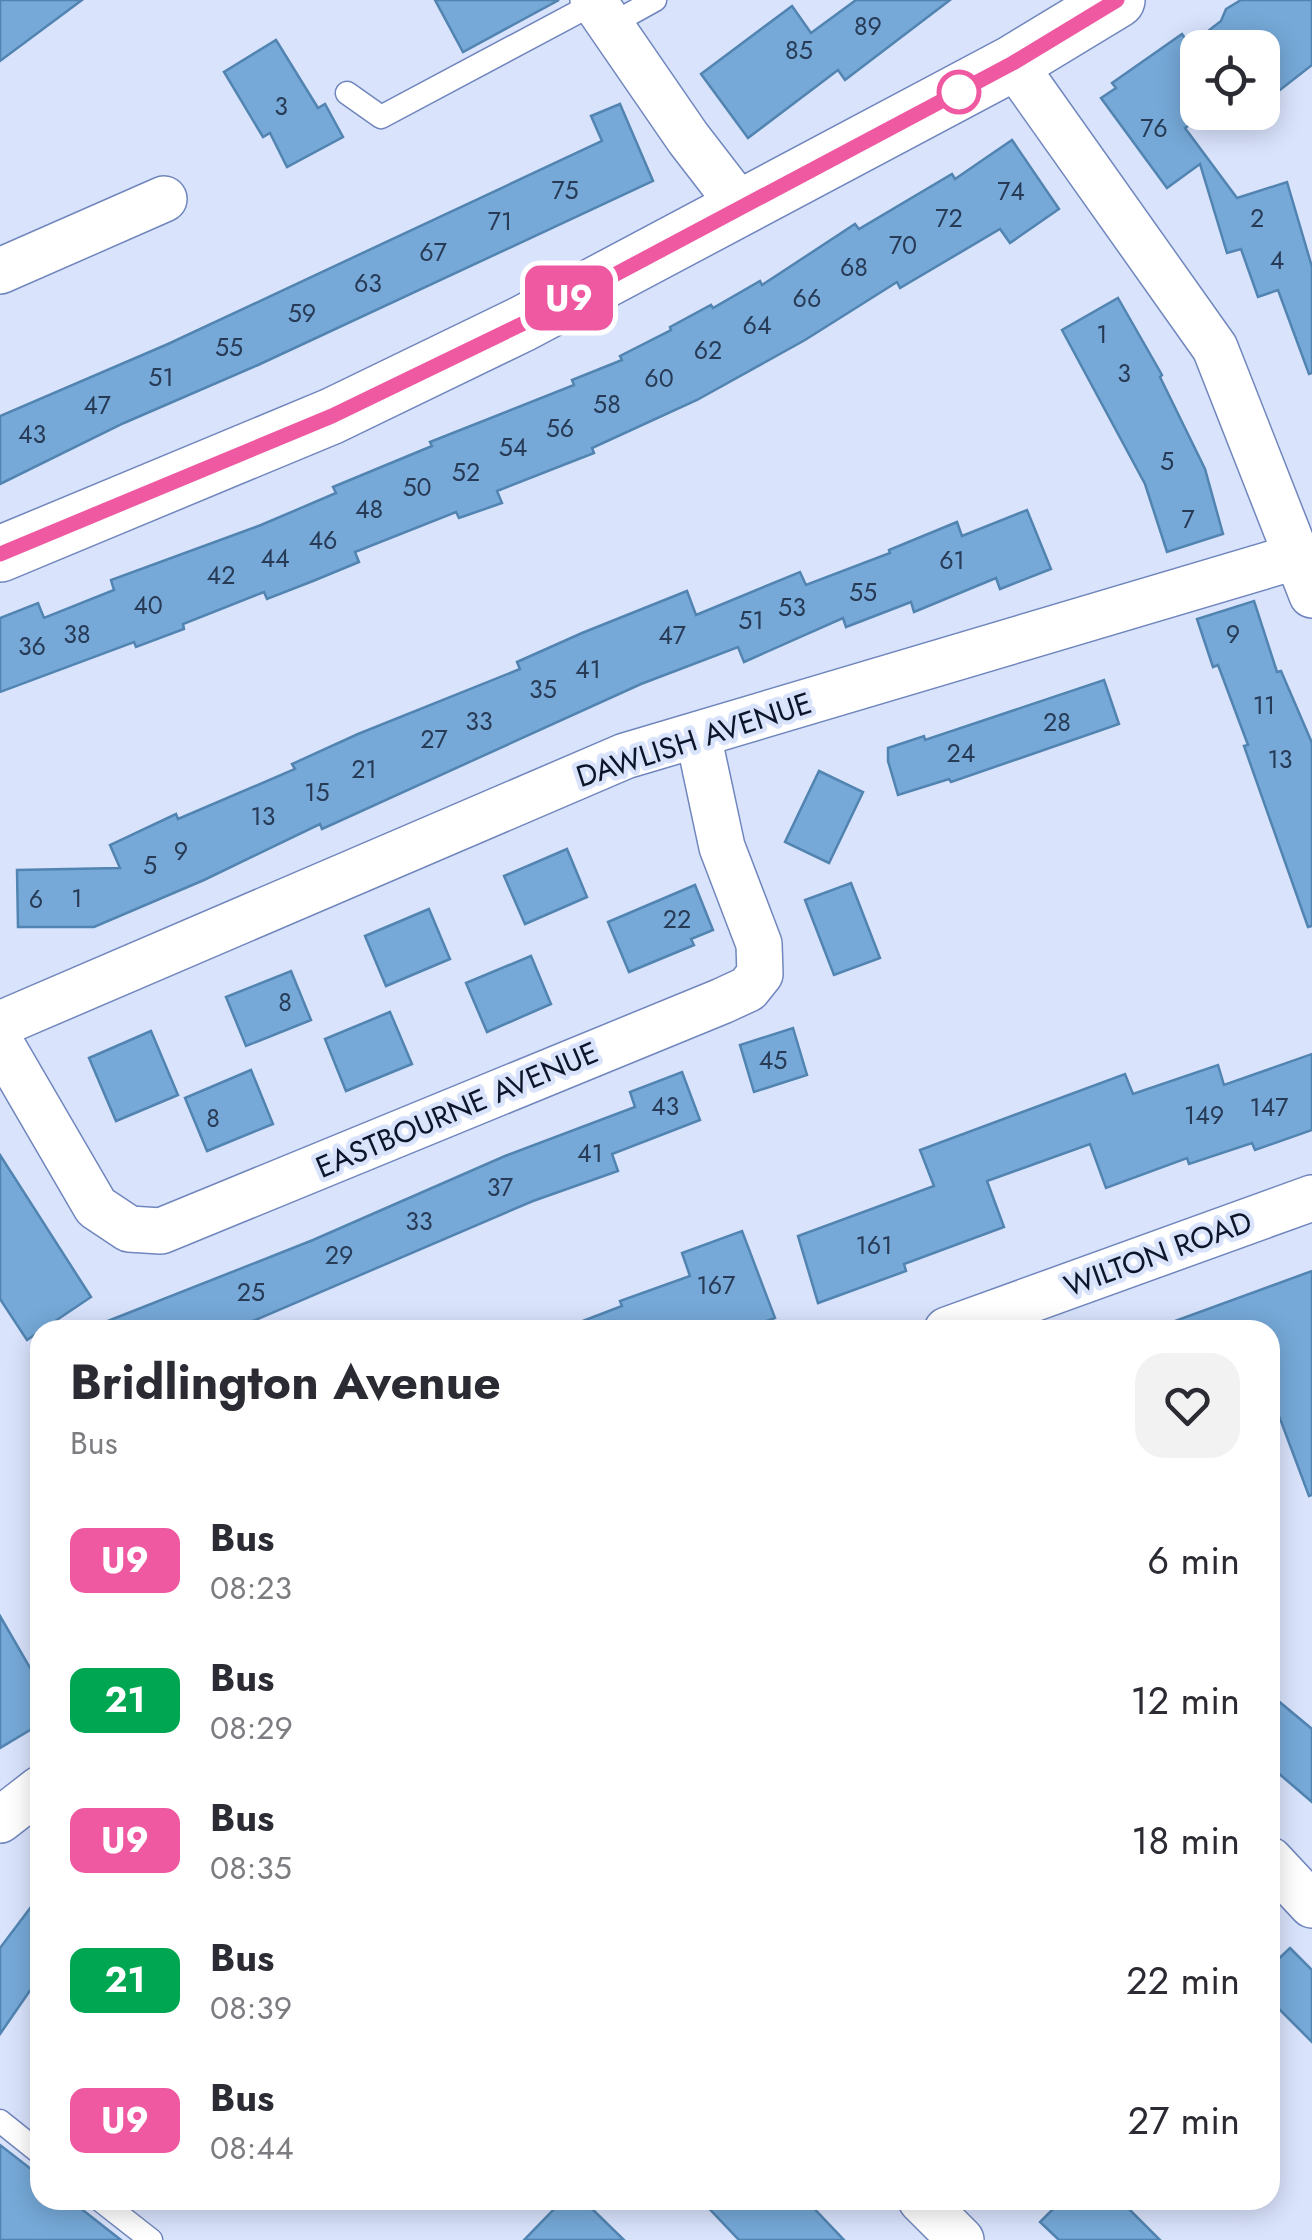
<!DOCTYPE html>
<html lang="en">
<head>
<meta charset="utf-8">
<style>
  :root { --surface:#fff; --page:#f2f2f3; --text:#2b2b33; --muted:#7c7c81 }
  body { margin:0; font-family:Jost,sans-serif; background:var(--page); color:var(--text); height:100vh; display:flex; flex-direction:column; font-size:38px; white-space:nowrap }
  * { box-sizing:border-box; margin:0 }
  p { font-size:32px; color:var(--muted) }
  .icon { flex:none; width:55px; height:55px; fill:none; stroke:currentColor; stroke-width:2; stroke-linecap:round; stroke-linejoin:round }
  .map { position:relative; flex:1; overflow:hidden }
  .sheet { position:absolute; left:30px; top:1320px; width:1250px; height:890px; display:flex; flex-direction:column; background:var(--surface); border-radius:30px; box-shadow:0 5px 25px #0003 }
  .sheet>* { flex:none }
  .badge { padding:0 20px; border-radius:15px; font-size:35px; line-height:65px }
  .tools { position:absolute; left:1180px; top:30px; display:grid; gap:20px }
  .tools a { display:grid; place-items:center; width:100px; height:100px; border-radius:20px; background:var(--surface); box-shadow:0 5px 25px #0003; font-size:50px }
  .map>.badge { position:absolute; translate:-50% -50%; box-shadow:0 0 0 5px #fff }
  .round { display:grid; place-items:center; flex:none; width:105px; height:105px; border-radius:30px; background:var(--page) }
  .overview { display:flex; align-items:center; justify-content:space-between; height:170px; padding:0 40px }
  h1 { font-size:48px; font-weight:700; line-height:75px }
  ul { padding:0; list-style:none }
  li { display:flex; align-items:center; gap:30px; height:140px; padding:0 40px }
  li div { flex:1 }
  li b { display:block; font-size:38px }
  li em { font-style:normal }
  li .badge { min-width:110px; font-weight:700; text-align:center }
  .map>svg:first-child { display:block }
</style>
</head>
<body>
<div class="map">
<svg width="1312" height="2240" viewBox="0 0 1312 2240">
  <rect width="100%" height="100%" fill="#d9e3fc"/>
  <g fill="#76a9d8" stroke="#5284b1" stroke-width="2.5">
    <path d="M0 0H82L0 61Z"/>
    <path d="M435 0H559L463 52Z"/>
    <path d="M856 0H950L845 80 838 70 748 138 701 74 792 6 811 33Z"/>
    <path d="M1241 0H1312V65L1262 104V48H1192L1198 55V119L1185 128 1237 198 1287 182 1312 267V373L1309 374 1278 290 1258 297 1241 249 1227 253 1200 164 1167 188 1101 98 1116 88 1112 83 1182 34 1190 45 1221 21 1226 9Z"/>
    <path d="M276 40 318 108 325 104 343 137 287 167 270 133 263 137 224 72Z"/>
    <path d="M620 104 653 181 258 365 124 423 0 484V416L168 344 602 141 591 116Z"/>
    <path d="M1012 140 1059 209 1010 243 1000 229 900 288 897 282 805 340 697 400 592 448 594 453 497 491 502 503 459 518 456 512 355 552 359 562 313 581 267 599 264 592 183 624 184 629 136 647 134 642 0 692V618L38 603 44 618 114 590 111 580 261 525 336 493 333 487 432 446 430 442 574 385 572 380 622 360 620 356 671 330 670 327 711 305 713 308 760 281 762 285 855 224 859 229 952 174 955 179Z"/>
    <path d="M1118 298 1162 375 1160 377 1205 469 1223 534 1167 552 1145 484 1062 330Z"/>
    <path d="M1027 510 1051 569 1000 589 996 578 914 612 911 602 846 627 843 618 744 662 738 647 641 684 322 829 320 824 204 880 94 927H18L17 870 120 868 110 845 176 814 178 819 295 769 292 764 358 734 520 669 517 662 582 633 687 591 696 615 800 572 806 585 890 553 889 550 957 522 962 536Z"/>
    <path d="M1254 601 1277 672 1281 671 1312 743V926L1308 927 1244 746 1248 745 1218 665 1213 667 1197 619Z"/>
    <path d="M1104 680 1119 724 951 782 949 779 898 795 888 761V748L924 736 925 740Z"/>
    <path d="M819 771 863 792 829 863 785 842Z"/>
    <path d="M567 849 587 897 525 924 504 876Z"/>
    <path d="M851 883 880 958 834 975 805 900Z"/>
    <path d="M695 885 713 930 691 939 694 945 629 972 608 922Z"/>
    <path d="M429 909 450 959 386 986 365 936Z"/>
    <path d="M531 956 551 1004 487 1032 466 983Z"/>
    <path d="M291 971 311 1020 246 1046 226 997Z"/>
    <path d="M390 1012 412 1064 346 1091 325 1039Z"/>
    <path d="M793 1028 807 1075 754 1092 740 1045Z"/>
    <path d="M151 1031 178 1095 116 1121 89 1058Z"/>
    <path d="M1312 1054V1130L1255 1150 1252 1143 1189 1164 1187 1158 1106 1188 1090 1144 987 1181 1004 1227 904 1264 906 1271 818 1303 798 1236 934 1186 920 1150 1125 1074 1133 1094 1218 1065 1224 1085Z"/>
    <path d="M251 1070 273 1124 207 1151 185 1098Z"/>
    <path d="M682 1072 700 1120 612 1154 618 1171 533 1201 232 1330H85L313 1240 505 1156 635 1107 630 1092Z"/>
    <path d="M0 1155 91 1297 27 1340 0 1299Z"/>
    <path d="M742 1231 775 1318 741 1330H568L567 1327 622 1306 620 1301 690 1276 682 1253Z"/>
    <path d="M1312 1271V1495L1309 1496 1270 1392V1330H1161V1326Z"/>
    <path d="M0 1616 40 1685V1724L0 1748Z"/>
    <path d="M1270 1694 1312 1729V1802L1270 1766Z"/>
    <path d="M40 1895V1976L0 2034V1948Z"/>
    <path d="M1290 1948 1312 1970V2042L1270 2000V1967Z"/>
    <path d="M0 2145 40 2176V2200H70L121 2240H0Z"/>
    <path d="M563 2200H583L624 2240H524Z"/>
    <path d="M701 2200H806L844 2240H739Z"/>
    <path d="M1062 2200H1120L1160 2240H1059L1040 2222Z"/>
  </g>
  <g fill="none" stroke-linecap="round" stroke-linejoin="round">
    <defs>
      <g id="service">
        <path d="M610 25 655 0"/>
        <path d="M347 93 381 117 595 3"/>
        <path d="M0 2121 40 2153"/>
        <path d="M100 2200 151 2240"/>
      </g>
      <g id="minor">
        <path d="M593 0 688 138 742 208"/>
        <path d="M1013 63 1215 348 1312 595"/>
        <path d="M0 271 164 199"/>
        <path d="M0 1024 625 756 1298 556"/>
        <path d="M0 1042 96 1207 129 1229 161 1231 722 1001 748 989 760 974 759 944 722 847 698 735"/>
        <path d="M947 1330 1312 1198"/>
        <path d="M0 1820 40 1789"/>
        <path d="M1270 1860 1312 1905"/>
        <path d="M921 2200 961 2240"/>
      </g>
      <path id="tertiary" d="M0 554 332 416 522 324 1013 63 1117 0"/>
    </defs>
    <use href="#service" stroke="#7086bd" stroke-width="25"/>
    <use href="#minor" stroke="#7086bd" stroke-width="48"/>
    <use href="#tertiary" stroke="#7086bd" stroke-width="58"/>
    <use href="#service" stroke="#fff" stroke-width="22"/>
    <use href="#minor" stroke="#fff" stroke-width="45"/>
    <use href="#tertiary" stroke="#fff" stroke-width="55"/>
  </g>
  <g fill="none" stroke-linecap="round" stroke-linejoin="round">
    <defs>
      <path id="line" d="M0 554 332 416 522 324 1013 63 1117 0"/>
    </defs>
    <use href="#line" stroke="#fff" stroke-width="22"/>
    <use href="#line" stroke="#ef59a1" stroke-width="15"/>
  </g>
  <circle fill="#fff" stroke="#ef59a1" stroke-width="5" cx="959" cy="92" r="20"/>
  <g text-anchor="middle" stroke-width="9" stroke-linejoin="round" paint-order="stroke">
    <g font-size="25" fill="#273a56">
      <text x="868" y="35">89</text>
      <text x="799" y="59">85</text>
      <text x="281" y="115">3</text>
      <text x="1154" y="137">76</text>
      <text x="565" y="199">75</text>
      <text x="1011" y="200">74</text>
      <text x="949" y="227">72</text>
      <text x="1257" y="227">2</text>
      <text x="500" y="230">71</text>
      <text x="903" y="254">70</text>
      <text x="433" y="261">67</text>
      <text x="1277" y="269">4</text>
      <text x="854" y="276">68</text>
      <text x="368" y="292">63</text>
      <text x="807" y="307">66</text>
      <text x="302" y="322">59</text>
      <text x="757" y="334">64</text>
      <text x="1102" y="343">1</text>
      <text x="229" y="356">55</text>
      <text x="708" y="359">62</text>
      <text x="1124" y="382">3</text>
      <text x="161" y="386">51</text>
      <text x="659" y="387">60</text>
      <text x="607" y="413">58</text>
      <text x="97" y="414">47</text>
      <text x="560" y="437">56</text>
      <text x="32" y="443">43</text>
      <text x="513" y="456">54</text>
      <text x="1167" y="470">5</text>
      <text x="466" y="481">52</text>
      <text x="417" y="496">50</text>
      <text x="369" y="518">48</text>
      <text x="1188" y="528">7</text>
      <text x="323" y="549">46</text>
      <text x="275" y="567">44</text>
      <text x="952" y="569">61</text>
      <text x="221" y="584">42</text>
      <text x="863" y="601">55</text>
      <text x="148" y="614">40</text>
      <text x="792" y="616">53</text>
      <text x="751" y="629">51</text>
      <text x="77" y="643">38</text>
      <text x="1233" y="643">9</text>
      <text x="672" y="644">47</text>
      <text x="32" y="655">36</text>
      <text x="588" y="678">41</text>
      <text x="543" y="698">35</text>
      <text x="1264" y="714">11</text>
      <text x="479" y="730">33</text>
      <text x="1057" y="731">28</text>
      <text x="434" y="748">27</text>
      <text x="961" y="762">24</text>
      <text x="1280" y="768">13</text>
      <text x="364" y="778">21</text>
      <text x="317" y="801">15</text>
      <text x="263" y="825">13</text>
      <text x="181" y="860">9</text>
      <text x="150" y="874">5</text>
      <text x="77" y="907">1</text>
      <text x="36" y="908">6</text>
      <text x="677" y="928">22</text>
      <text x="285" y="1011">8</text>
      <text x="773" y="1069">45</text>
      <text x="665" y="1115">43</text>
      <text x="1269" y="1116">147</text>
      <text x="1204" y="1124">149</text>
      <text x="213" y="1127">8</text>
      <text x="590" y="1162">41</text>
      <text x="500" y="1196">37</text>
      <text x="419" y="1230">33</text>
      <text x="874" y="1254">161</text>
      <text x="339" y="1264">29</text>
      <text x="716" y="1294">167</text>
      <text x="251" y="1301">25</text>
    </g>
    <g font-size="30" fill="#0d152a" stroke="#d9e3fc">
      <text transform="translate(694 740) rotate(-18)" y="10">DAWLISH AVENUE</text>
      <text transform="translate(457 1110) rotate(-23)" y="10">EASTBOURNE AVENUE</text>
      <text transform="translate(1158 1254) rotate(-20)" y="10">WILTON ROAD</text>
    </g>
  </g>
</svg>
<div class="tools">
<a><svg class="icon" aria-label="locate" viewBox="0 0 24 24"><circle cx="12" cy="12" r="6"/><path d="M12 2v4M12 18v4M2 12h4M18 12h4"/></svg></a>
</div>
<b class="badge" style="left:569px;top:298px;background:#ef59a1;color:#fff">U9</b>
<section class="sheet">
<div class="overview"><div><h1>Bridlington Avenue</h1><p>Bus</p></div><a class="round"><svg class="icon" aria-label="heart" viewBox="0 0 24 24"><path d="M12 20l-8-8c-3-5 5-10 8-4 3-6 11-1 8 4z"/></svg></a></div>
<ul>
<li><span class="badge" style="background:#ef59a1;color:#fff">U9</span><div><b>Bus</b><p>08:23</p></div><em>6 min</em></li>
<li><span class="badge" style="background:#00a651;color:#fff">21</span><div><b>Bus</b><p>08:29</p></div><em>12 min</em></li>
<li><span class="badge" style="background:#ef59a1;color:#fff">U9</span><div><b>Bus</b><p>08:35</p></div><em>18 min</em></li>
<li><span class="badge" style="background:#00a651;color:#fff">21</span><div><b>Bus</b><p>08:39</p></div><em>22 min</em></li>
<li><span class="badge" style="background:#ef59a1;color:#fff">U9</span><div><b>Bus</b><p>08:44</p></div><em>27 min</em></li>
</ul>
</section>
</div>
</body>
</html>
